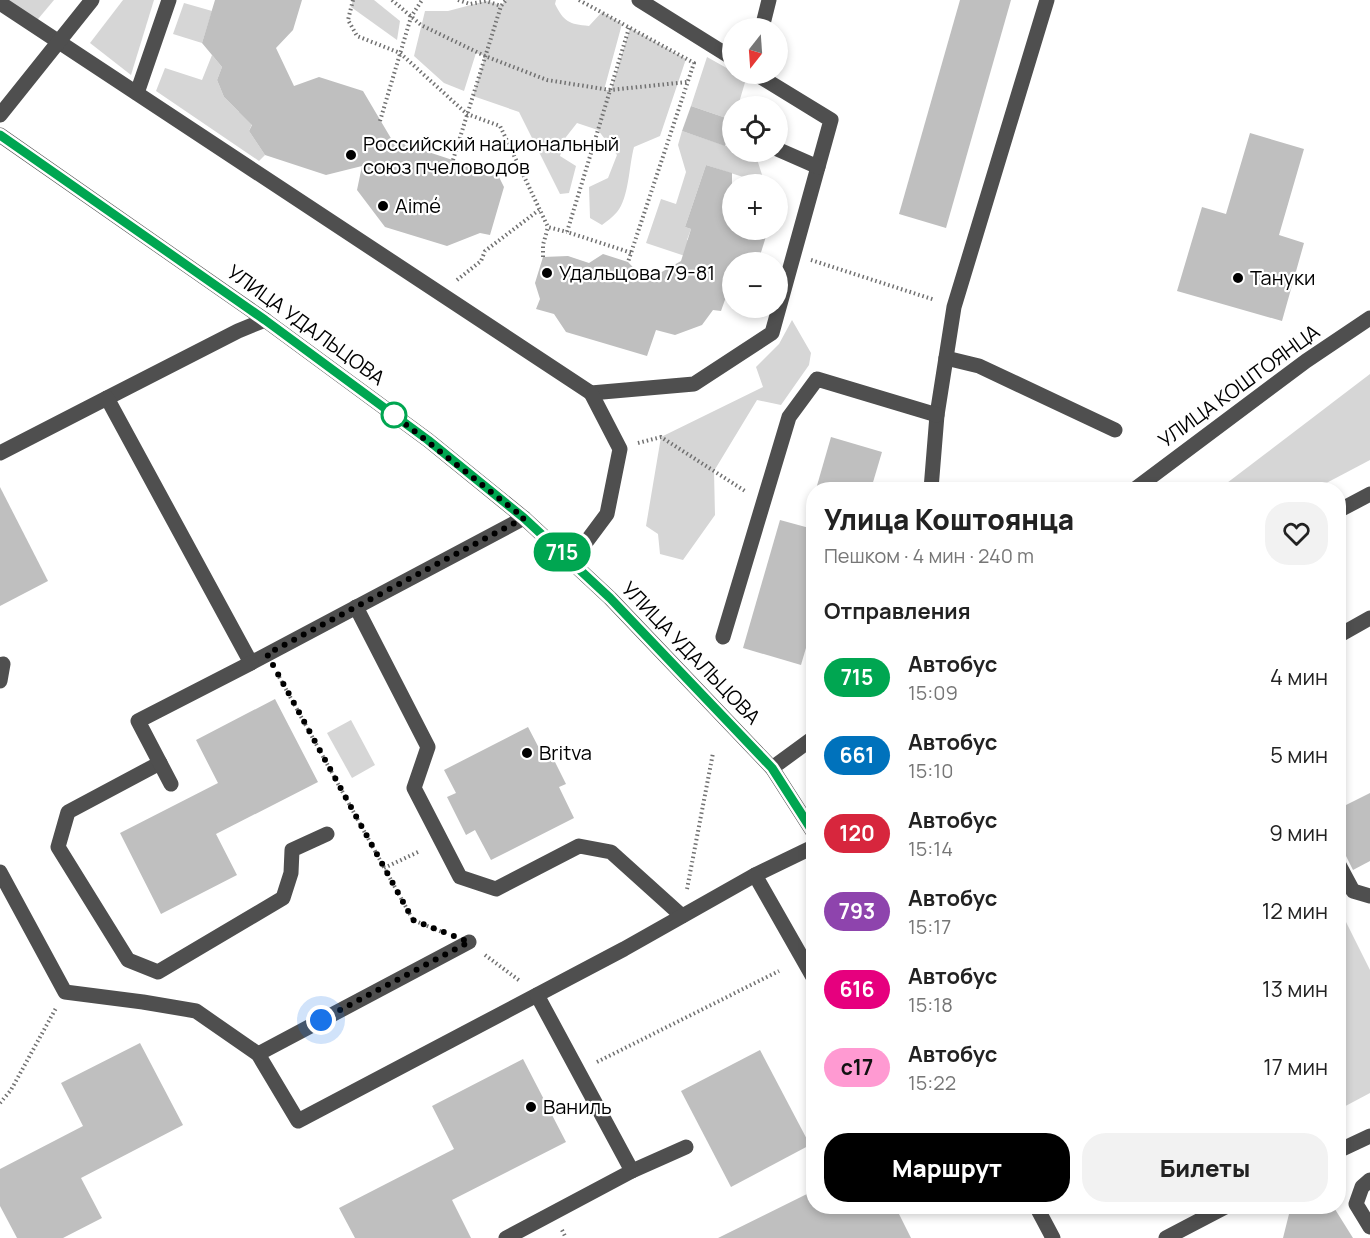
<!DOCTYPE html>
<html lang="ru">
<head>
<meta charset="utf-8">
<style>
  :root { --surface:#fff; --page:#f2f2f2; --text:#222; --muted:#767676; --accent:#000 }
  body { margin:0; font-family:Manrope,sans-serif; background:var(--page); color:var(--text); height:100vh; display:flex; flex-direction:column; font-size:22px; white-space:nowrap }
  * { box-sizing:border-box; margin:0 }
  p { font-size:20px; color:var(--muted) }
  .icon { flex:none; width:33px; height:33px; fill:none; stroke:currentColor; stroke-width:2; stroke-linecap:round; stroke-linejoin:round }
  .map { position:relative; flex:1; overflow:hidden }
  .sheet { position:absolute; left:806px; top:482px; width:540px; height:732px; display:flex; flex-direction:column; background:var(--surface); border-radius:24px; box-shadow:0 3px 9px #0003 }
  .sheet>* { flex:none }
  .badge { padding:0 12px; border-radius:20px; font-size:21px; line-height:39px }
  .needle { width:39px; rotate:197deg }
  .controls { position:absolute; left:722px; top:18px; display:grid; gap:12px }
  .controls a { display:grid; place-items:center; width:66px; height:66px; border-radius:50%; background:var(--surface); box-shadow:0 3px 9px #0003; font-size:30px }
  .you { position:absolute; width:30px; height:30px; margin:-15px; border:4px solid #fff; border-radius:50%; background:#1a73e8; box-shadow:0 0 0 9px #1a73e833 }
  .map>.badge { position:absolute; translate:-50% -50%; box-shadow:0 0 0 3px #fff }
  h2 { padding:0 18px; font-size:22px; line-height:54px }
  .round { display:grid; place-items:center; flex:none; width:63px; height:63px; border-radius:24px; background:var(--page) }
  .head { display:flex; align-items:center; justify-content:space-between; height:102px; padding:0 18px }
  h1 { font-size:28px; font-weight:800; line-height:45px }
  .cta { display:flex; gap:12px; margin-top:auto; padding:12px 18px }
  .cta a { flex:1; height:69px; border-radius:24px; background:var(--accent); color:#fff; font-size:24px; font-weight:800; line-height:69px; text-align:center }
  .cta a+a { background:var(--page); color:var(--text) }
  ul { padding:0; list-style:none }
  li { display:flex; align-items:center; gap:18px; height:78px; padding:0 18px }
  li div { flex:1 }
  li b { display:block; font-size:22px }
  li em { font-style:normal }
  li .badge { min-width:66px; font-weight:700; text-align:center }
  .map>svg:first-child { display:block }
</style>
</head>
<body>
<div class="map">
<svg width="1370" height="1238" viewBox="0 0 1370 1238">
  <rect width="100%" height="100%" fill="#fff"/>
  <g fill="#d6d6d6">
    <path d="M0 0H54L33 25Z"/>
    <path d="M123 0H154L131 75 90 43Z"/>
    <path d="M353 0H374L400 21 397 40 351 7Z"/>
    <path d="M506 0H556L555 4C564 22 569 24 589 26L602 12 622 24 604 90H611L630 28 686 59 660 136 634 147C629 165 629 198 617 212 613 217 607 221 602 225L590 218 589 187 608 178 617 155 598 130 577 123 566 137 560 156 576 166 569 193 560 194 519 112 473 96 485 56 476 53 464 91 444 83 414 56 425 11H448L486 1 501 5Z"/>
    <path d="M184 3 212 11 202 43 173 34Z"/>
    <path d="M212 55 222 67 217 80 224 97 239 112 253 108 258 110 249 131 265 155 259 161 156 91 165 68 202 80Z"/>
    <path d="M707 57 732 71V74L746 79 738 106H732V120L691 106Z"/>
    <path d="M682 131 732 148V152H741L756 156 765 184 706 165 685 227 691 229 687 240 694 242 688 257 646 243 661 199 676 204 686 172 678 145Z"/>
    <path d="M792 320 811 353 809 365 781 405 757 400 714 471 715 515 683 560 660 554 658 534 646 526 661 437 763 387 756 367 779 344Z"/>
    <path d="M1370 374V460L1315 489H1219Z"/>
    <path d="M351 720 375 765 352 778 327 733Z"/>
    <path d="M1344 918 1370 970V1093L1338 1110V921Z"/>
  </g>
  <g fill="#bfbfbf">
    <path d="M215 0H302L293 30 276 48 294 86 319 77 363 91 392 140 498 175 504 187 490 235 480 233 447 246 385 227 357 190 362 166 326 175 265 155 249 131 252 125 224 97 217 80 222 67 202 43Z"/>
    <path d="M960 0H1011L946 228 899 214Z"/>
    <path d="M691 106 732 120 725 146 682 131Z"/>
    <path d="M1250 133 1304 149 1279 235 1304 243 1282 321 1177 291 1202 207 1226 214Z"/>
    <path d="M706 165 732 173V230H768L758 262H732V280L721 311 713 310 702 325 675 335 656 330 647 356 566 332 554 314 536 309 540 299 535 283 543 257 568 256 589 263 603 254 628 262 646 281 681 261 691 229 685 227Z"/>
    <path d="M831 437 882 452 871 489H816Z"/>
    <path d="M0 487 48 581 0 606Z"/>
    <path d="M780 520 813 529V624L801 665 743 648Z"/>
    <path d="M275 699 318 782 216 834 237 875 161 914 120 833 218 783 196 740Z"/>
    <path d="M528 727 540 750 547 746 566 784 559 787 574 818 491 860 475 830 466 835 447 797 456 793 444 770Z"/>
    <path d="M1370 793V861L1353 870 1338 840V809Z"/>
    <path d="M140 1043 183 1125 81 1178 102 1218 63 1238H17L0 1206V1169L83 1126 61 1083Z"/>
    <path d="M760 1050 810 1145 731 1187 681 1091Z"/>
    <path d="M523 1059 566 1142 452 1200 471 1238H355L339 1208 454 1149 432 1106Z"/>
    <path d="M813 1191V1206H895L911 1238H718Z"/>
    <path d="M1297 1206H1333L1353 1238H1283L1290 1210Z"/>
  </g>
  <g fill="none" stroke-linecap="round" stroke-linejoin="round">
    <g stroke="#717171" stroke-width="4" stroke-dasharray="1.5 3" stroke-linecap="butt">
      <path d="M353 0 348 20 357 36 400 53 467 114 500 126 548 227 567 232"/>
      <path d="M392 0 421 25 485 56 547 80 610 90 687 82"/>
      <path d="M458 0 470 4 486 1 501 6"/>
      <path d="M579 0 694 63 628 262"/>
      <path d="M629 28 567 232 632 253"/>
      <path d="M380 121 411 17 422 0"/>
      <path d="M453 160 501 6 506 0"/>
      <path d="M543 257V245L548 227"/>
      <path d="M811 260 935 300"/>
      <path d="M457 280 481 261 485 251 539 210"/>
      <path d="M638 443 661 437 745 491"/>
      <path d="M277 673 413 920 442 932"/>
      <path d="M384 868 418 852"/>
      <path d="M687 889 713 753"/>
      <path d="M485 955 520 981"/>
      <path d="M597 1062 779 971"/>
      <path d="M0 1103 11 1090 56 1008"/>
      <path d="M562 1230 566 1238"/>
    </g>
    <g stroke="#4f4f4f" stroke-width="15">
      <path d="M639 0 732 58"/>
      <path d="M0 3 591 393 694 384 772 333 831 120 756 74"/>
      <path d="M762 28 769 0"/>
      <path d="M137 93 169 0"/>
      <path d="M0 115 92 0"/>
      <path d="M0 135 265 320 428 440 524 518 610 598 772 768 813 832"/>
      <path d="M777 149 818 167"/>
      <path d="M946 358 979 366 1115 430"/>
      <path d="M107 398 238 331 265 320"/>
      <path d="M0 453 107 398 251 663 524 518"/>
      <path d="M931 489 937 415 954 307 1047 0"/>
      <path d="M1135 489 1306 361 1370 318"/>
      <path d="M1338 511 1370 494"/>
      <path d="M572 561 607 514 620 449 591 393"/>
      <path d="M356 607 428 747 414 788 460 877 496 889 579 846 611 852 682 916"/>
      <path d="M1338 636 1370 618"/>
      <path d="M723 637 789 417 817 379 937 415"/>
      <path d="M0 681 3 664"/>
      <path d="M160 763 68 812 58 847 128 960 158 972 283 898 291 873 292 850 327 834"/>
      <path d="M772 768 813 738"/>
      <path d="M171 784 138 721 251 663"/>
      <path d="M1338 863 1353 891 1370 896"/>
      <path d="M0 872 65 992 143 1002 196 1011 258 1054 298 1121 624 949 755 875 813 847"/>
      <path d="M755 875 813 977"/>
      <path d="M258 1054 469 942"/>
      <path d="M1338 1151 1370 1136"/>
      <path d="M632 1171 686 1147"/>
      <path d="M1370 1180 1362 1187 1356 1204 1370 1227"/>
      <path d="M1036 1206 1053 1238"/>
      <path d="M506 1238 632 1171 537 995"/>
      <path d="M1166 1238 1227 1206"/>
    </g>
  </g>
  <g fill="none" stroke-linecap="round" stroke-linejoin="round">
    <defs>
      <path id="line" d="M0 135 265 320 428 440 524 518 610 598 772 768 813 832"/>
    </defs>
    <use href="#line" stroke="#fff" stroke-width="14"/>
    <use href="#line" stroke="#00a651" stroke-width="9"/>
    <path stroke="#000" stroke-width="6" stroke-dasharray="0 10.8" d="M321 1020 469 942 413 920 267 654 524 518 394 415"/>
  </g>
  <g fill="#000" stroke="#fff" stroke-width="2">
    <circle cx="351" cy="155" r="6"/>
    <circle cx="383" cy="206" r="6"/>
    <circle cx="547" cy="273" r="6"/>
    <circle cx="1238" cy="278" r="6"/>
    <circle cx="527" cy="753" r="6"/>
    <circle cx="531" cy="1107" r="6"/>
  </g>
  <circle fill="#fff" stroke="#00a651" stroke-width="3" cx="394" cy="415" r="12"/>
  <g text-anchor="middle" stroke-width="4.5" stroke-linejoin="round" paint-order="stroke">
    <g font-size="20" fill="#000" stroke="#fff" text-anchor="start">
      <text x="363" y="151">Российский национальный<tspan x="363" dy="23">союз пчеловодов</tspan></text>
      <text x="395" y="213">Aimé</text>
      <text x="559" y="280">Удальцова 79-81</text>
      <text x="1250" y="285">Тануки</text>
      <text x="539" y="760">Britva</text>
      <text x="543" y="1114">Ваниль</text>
    </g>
    <g font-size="20" fill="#000" stroke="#fff">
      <text transform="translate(306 325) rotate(36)" y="7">УЛИЦА УДАЛЬЦОВА</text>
      <text transform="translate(1239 386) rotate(-36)" y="7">УЛИЦА КОШТОЯНЦА</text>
      <text transform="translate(691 653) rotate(46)" y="7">УЛИЦА УДАЛЬЦОВА</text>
    </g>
  </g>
</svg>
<div class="controls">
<a><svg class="needle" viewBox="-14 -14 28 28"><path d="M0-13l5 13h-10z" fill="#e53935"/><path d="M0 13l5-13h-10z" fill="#767676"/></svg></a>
<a><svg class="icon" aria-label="locate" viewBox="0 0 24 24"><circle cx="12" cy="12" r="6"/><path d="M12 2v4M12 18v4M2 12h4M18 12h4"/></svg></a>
<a>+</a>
<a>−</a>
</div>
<div class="you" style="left:321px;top:1020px"></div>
<b class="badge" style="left:562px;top:552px;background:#00a651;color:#fff">715</b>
<section class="sheet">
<div class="head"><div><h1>Улица Коштоянца</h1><p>Пешком · 4 мин · 240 m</p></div><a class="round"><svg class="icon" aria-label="heart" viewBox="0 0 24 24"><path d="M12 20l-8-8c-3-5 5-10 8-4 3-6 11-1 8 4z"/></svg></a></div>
<h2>Отправления</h2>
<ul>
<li><span class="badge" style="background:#00a651;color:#fff">715</span><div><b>Автобус</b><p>15:09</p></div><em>4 мин</em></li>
<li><span class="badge" style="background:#0072bc;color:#fff">661</span><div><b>Автобус</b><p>15:10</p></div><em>5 мин</em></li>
<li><span class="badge" style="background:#d7263d;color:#fff">120</span><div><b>Автобус</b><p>15:14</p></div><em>9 мин</em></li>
<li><span class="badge" style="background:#8e44ad;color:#fff">793</span><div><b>Автобус</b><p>15:17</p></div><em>12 мин</em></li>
<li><span class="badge" style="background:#e6007e;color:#fff">616</span><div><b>Автобус</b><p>15:18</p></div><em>13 мин</em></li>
<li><span class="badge" style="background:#ff9ad2;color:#111">с17</span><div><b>Автобус</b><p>15:22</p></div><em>17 мин</em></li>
</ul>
<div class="cta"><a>Маршрут</a><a>Билеты</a></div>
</section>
</div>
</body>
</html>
